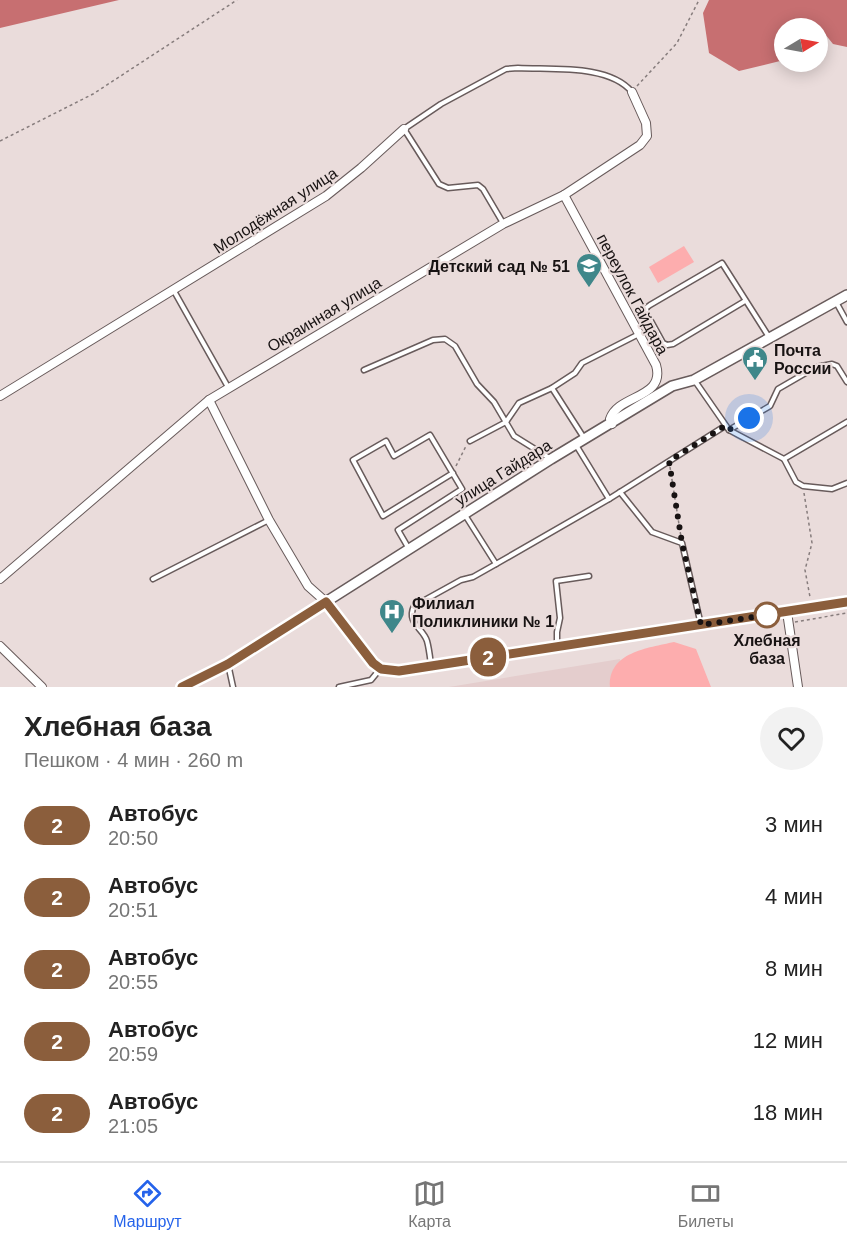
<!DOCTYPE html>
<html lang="ru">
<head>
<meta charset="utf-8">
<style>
  :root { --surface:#fff; --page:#f2f2f2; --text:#222; --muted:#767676; --line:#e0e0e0; --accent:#2563eb }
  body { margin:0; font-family:Arial,sans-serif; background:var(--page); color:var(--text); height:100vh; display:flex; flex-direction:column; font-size:22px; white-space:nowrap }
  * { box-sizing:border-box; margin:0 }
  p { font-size:20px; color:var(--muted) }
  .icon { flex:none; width:33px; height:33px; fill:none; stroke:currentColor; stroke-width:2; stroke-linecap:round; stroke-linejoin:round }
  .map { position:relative; height:687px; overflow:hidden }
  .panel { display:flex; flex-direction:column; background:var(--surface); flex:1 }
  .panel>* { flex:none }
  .badge { padding:0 12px; border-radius:20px; font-size:21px; line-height:39px }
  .needle { width:39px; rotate:80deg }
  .controls { position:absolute; left:774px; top:18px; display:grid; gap:12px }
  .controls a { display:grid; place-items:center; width:54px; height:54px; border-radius:50%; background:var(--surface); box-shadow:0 3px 15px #0003; font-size:30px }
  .you { position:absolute; width:30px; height:30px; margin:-15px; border:4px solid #fff; border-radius:50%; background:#1a73e8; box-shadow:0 0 0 9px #1a73e833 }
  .map>.badge { position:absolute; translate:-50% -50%; box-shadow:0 0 0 3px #fff }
  .round { display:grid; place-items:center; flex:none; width:63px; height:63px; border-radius:32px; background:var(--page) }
  .head { display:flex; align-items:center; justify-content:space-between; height:102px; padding:0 24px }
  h1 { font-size:28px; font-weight:700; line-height:45px }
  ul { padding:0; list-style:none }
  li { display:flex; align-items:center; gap:18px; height:72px; padding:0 24px }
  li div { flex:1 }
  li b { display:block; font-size:22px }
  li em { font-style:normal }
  li .badge { min-width:66px; font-weight:700; text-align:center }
  .tabs { display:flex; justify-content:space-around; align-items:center; height:84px; border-top:2px solid var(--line); background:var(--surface); font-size:16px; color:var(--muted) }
  .tabs a { display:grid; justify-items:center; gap:3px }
  .tabs .current { color:var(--accent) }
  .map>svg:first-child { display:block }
</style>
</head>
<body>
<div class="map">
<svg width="847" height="687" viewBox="0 0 847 687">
  <rect width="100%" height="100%" fill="#eadcdb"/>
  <path fill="#e4cdcd" d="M620 659 626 687H449Z"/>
  <g fill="#fdadae">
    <path d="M684 246 694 262 658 283 649 267Z"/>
    <path d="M674 642 696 649 711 687H610C608 652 648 648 674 642Z"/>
  </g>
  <g fill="#c76f71">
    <path d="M0 0H119L0 28Z"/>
    <path d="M709 0H847V47L833 44 821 29 818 34V28H784V60L739 71 709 53 703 13Z"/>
  </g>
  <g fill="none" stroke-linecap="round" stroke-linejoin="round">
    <defs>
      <g id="service">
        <path d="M503 223 483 189 478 185 448 188 439 184 404 129 441 104 506 69 518 68C552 70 609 64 632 92"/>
        <path d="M174 291 228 387"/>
        <path d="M745 301 673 344 667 345 663 343 647 314 646 308 650 305 722 263 769 337"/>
        <path d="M836 302 847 322"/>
        <path d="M364 370 433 340 445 339 455 346 477 384 494 402 514 436 551 459"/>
        <path d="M695 381 729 430 784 459 847 422"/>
        <path d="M552 388 584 438"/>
        <path d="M729 430 770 406 778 389 816 367 832 364 837 366 847 382"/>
        <path d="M470 441 506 422 519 403 552 388 575 373 582 363 639 334"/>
        <path d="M576 445 609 499 725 426"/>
        <path d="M784 459 796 482 803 486 832 489 847 483"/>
        <path d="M620 492 652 532 682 543 701 625"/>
        <path d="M465 515 496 564 609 499"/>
        <path d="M409 549 398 530 462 489 430 435 394 456 386 441 353 460 383 516 453 473"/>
        <path d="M153 579 269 520"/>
        <path d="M557 646V632L560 618 556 581 589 576"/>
        <path d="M228 664 233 687"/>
        <path d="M431 665C430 657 429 648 427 641 423 628 406 623 414 606L461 580 473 577 496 564"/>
        <path d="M339 687 371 680 380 669"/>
      </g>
      <g id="minor">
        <path d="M564 195 656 365C666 399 618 394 610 419L612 424"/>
        <path d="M0 396 326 196 361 168 404 129"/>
        <path d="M209 400 269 520 308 586 326 602"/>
        <path d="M0 579 209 400 503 224 564 195 640 145 647 136 646 123 632 92"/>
        <path d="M787 612 798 687"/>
        <path d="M0 646 42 687"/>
      </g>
      <g id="tertiary">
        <path d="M326 602 373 663 381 669 399 671 847 602"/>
        <path d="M182 687 228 664 551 459 672 386 694 380 847 295"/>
      </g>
    </defs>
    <use href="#service" stroke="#685b5b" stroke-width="7"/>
    <use href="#minor" stroke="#685b5b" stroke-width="10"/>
    <use href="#tertiary" stroke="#685b5b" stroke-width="12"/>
    <g stroke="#867c7c" stroke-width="1.5" stroke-dasharray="3 3" stroke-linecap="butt">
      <path d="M637 86 677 43 699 0"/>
      <path d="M0 141 93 94 237 0"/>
      <path d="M456 466 466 446"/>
      <path d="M670 467 681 537"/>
      <path d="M804 493 812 543 805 570 810 597"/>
      <path d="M795 622 847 613"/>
    </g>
    <use href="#service" stroke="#fff" stroke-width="4"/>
    <use href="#minor" stroke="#fff" stroke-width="8"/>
    <use href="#tertiary" stroke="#fff" stroke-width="9"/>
  </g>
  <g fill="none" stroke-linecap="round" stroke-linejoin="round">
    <defs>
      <path id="line" d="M182 687 228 664 326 602 373 663 381 669 399 671 847 602"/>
    </defs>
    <use href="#line" stroke="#fff" stroke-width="14"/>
    <use href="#line" stroke="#8b5e3c" stroke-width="9"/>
    <path stroke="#181313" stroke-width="6" stroke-dasharray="0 10.8" d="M749 418 729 430 725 426 669 461 682 543 701 625 767 615"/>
  </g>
  <defs>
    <symbol id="school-pin" viewBox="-11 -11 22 30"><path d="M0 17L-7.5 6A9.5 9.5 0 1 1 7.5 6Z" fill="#3f878a" stroke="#eadcdb"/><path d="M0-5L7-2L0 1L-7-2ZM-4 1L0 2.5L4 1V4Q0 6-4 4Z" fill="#fff"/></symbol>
    <symbol id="civic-pin" viewBox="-11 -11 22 30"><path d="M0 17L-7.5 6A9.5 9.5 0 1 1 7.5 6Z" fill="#3f878a" stroke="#eadcdb"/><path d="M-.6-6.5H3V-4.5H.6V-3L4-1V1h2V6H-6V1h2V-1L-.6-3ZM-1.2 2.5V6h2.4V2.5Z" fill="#fff"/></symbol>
    <symbol id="hospital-pin" viewBox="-11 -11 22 30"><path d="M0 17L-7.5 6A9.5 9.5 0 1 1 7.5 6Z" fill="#3f878a" stroke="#eadcdb"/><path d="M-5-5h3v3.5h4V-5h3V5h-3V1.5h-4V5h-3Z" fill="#fff"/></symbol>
  </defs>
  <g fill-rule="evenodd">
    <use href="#school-pin" x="574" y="251" width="30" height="40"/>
    <use href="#civic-pin" x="740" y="344" width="30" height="40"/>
    <use href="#hospital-pin" x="377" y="597" width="30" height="40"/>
  </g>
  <circle fill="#fff" stroke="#8b5e3c" stroke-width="3" cx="767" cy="615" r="12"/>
  <g text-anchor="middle" stroke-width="4.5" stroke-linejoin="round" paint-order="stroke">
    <g font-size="16" fill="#181313" stroke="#eadcdb">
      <text transform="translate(275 210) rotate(-33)" y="6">Молодёжная улица</text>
      <text transform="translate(633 294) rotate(62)" y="6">переулок Гайдара</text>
      <text transform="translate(324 314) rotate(-31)" y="6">Окраинная улица</text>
      <text transform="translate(503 472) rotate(-32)" y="6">улица Гайдара</text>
    </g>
    <g font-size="16" font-weight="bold" fill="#181313" stroke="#eadcdb" text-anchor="start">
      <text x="570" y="272" text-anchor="end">Детский сад № 51</text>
      <text x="774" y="356">Почта<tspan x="774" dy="18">России</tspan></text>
      <text x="412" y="609">Филиал<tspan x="412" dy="18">Поликлиники № 1</tspan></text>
    </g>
    <g font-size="16" font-weight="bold" fill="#181313" stroke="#eadcdb">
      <text x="767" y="646">Хлебная<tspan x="767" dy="18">база</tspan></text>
    </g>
  </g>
</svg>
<div class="controls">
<a><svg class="needle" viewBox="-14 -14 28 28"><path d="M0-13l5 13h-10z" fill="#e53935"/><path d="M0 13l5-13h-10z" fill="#767676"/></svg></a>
</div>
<div class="you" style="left:749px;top:418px"></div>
<b class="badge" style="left:488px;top:657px;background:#8b5e3c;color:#fff">2</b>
</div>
<section class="panel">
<div class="head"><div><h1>Хлебная база</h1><p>Пешком · 4 мин · 260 m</p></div><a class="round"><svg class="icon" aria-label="heart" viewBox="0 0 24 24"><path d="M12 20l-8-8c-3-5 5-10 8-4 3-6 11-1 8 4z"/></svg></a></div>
<ul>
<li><span class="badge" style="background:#8b5e3c;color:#fff">2</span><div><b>Автобус</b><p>20:50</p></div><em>3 мин</em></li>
<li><span class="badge" style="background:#8b5e3c;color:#fff">2</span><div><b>Автобус</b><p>20:51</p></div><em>4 мин</em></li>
<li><span class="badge" style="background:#8b5e3c;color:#fff">2</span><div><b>Автобус</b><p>20:55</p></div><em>8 мин</em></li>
<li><span class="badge" style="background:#8b5e3c;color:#fff">2</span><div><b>Автобус</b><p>20:59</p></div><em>12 мин</em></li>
<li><span class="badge" style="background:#8b5e3c;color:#fff">2</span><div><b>Автобус</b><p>21:05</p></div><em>18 мин</em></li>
</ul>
</section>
<nav class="tabs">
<a class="current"><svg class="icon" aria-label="directions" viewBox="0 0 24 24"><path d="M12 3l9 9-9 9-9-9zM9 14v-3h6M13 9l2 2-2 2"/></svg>Маршрут</a>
<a><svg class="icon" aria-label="map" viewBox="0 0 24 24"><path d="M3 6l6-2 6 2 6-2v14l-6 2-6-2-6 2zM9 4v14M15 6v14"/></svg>Карта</a>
<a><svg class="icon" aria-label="tickets" viewBox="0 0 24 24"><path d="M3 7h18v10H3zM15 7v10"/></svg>Билеты</a>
</nav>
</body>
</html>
